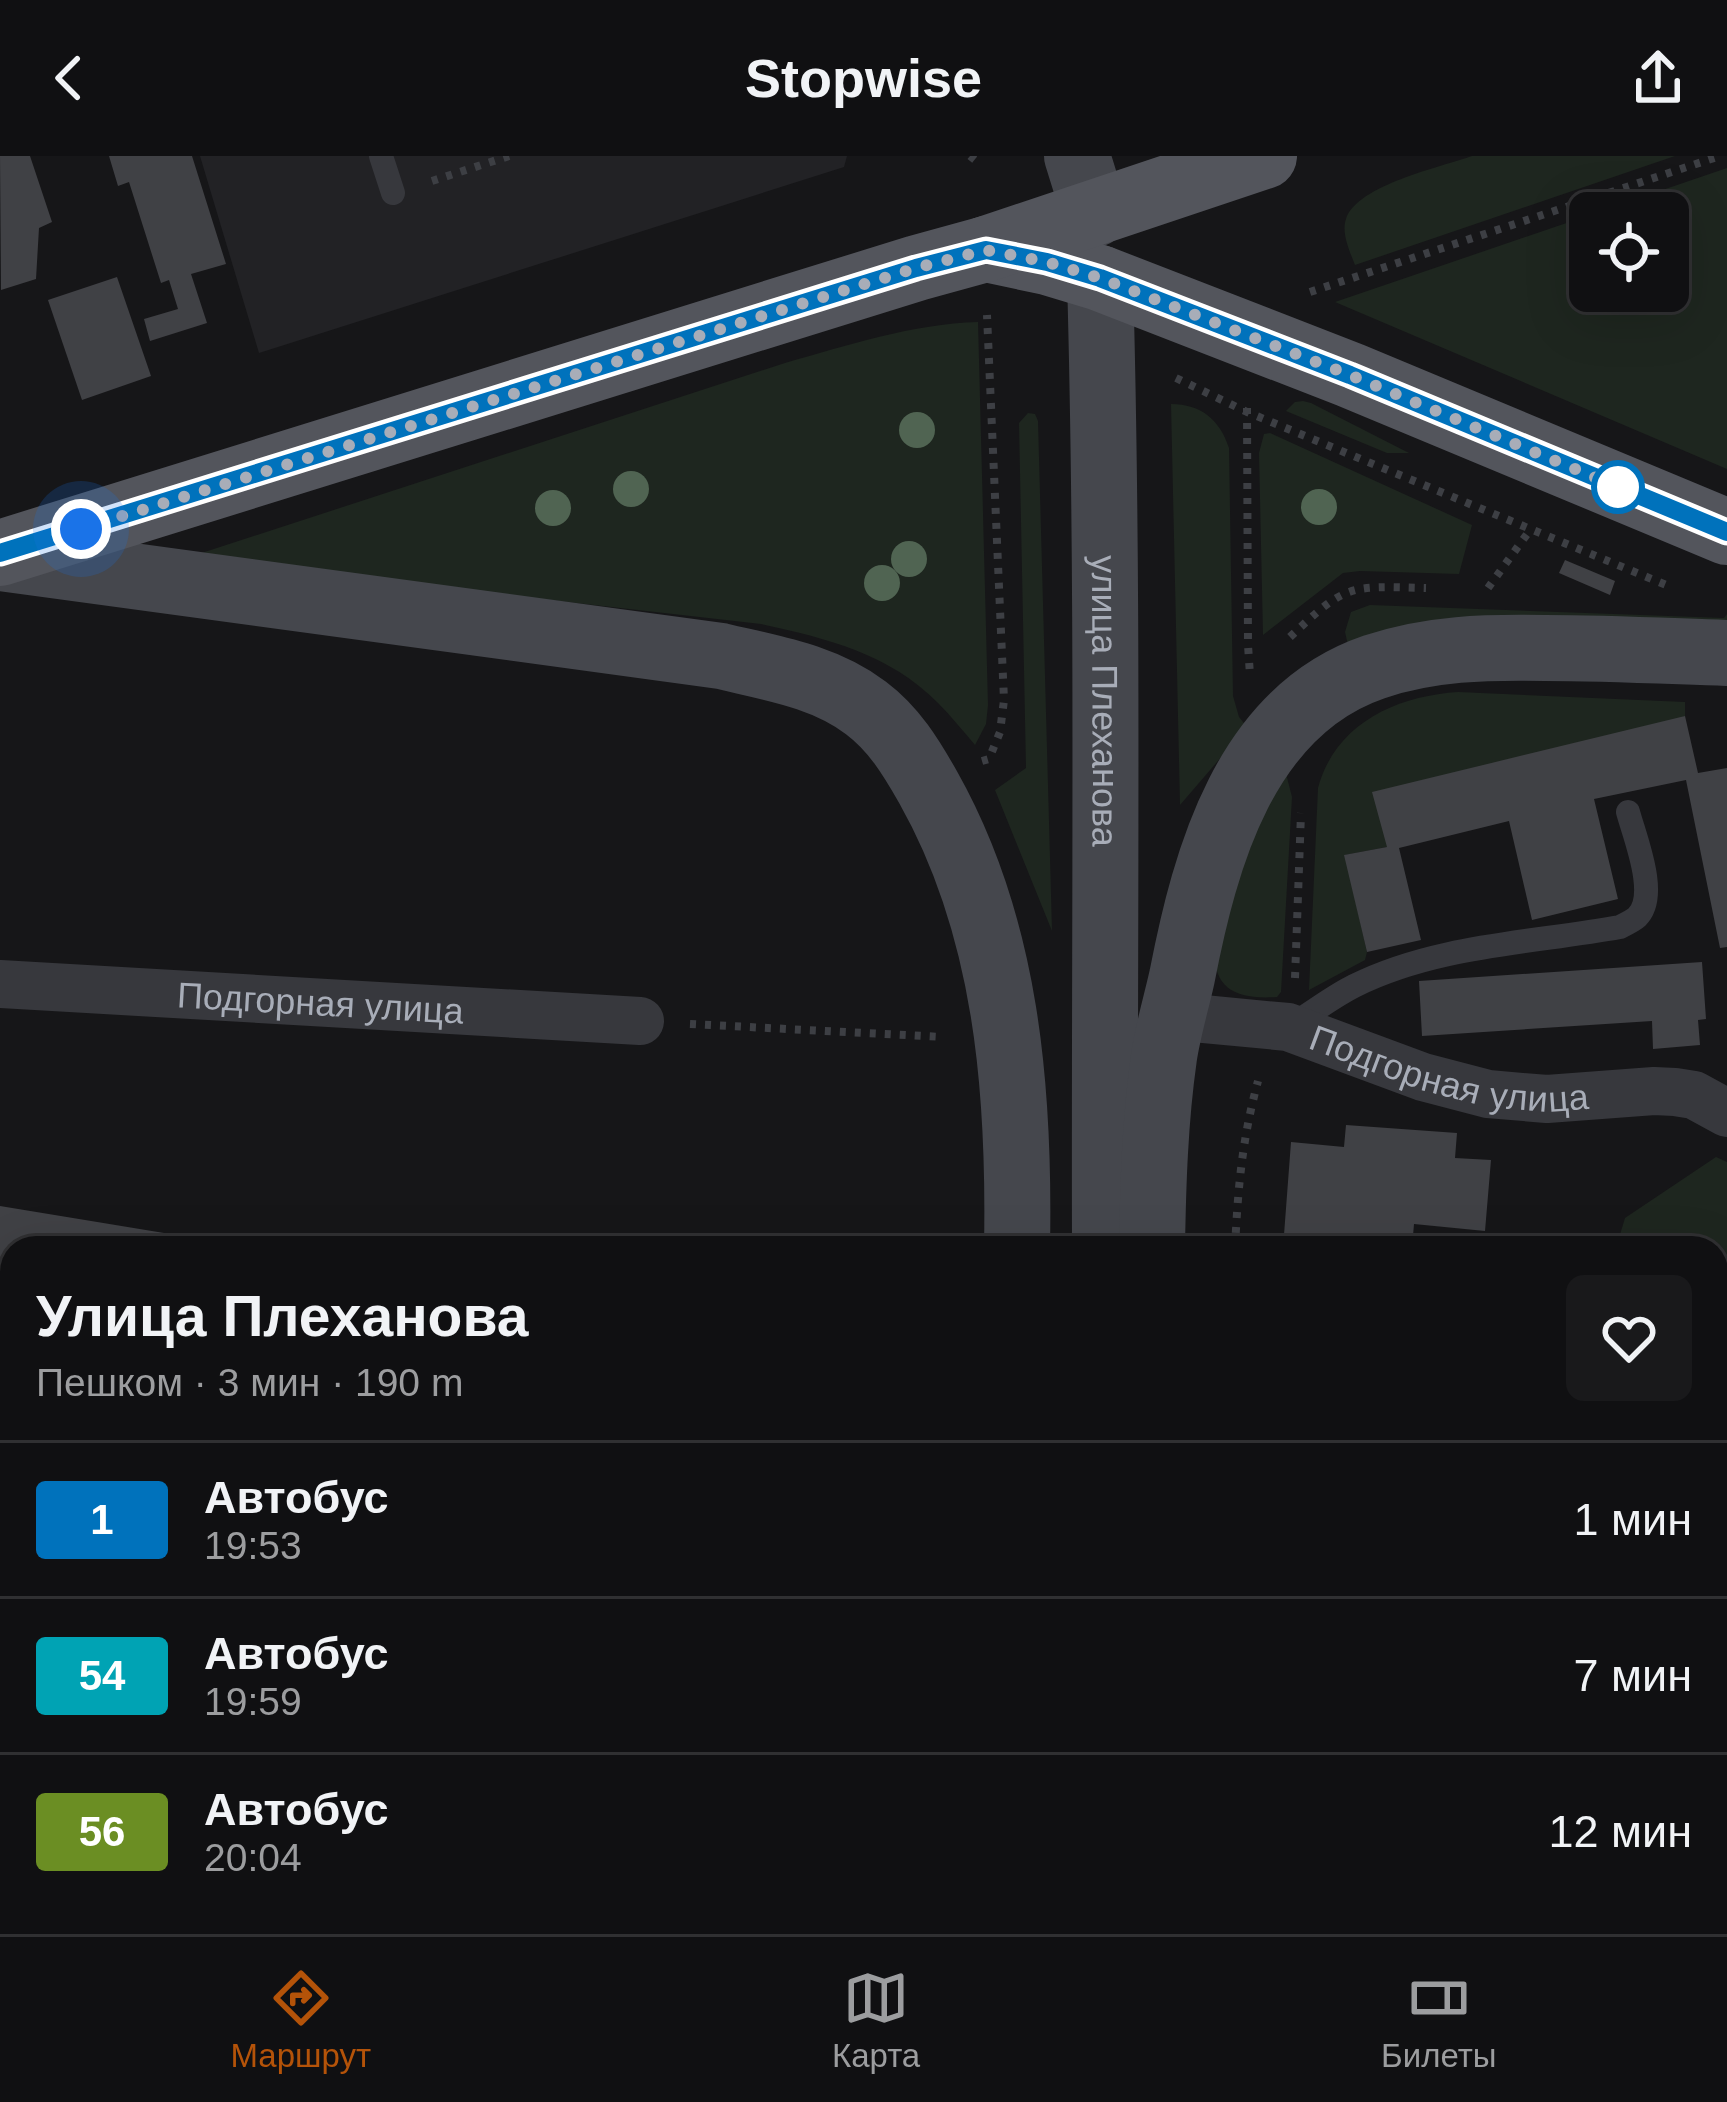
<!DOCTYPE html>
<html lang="ru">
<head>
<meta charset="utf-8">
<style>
  :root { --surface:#101012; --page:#19191b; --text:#f1f3f6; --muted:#9c9d9f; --line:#303032; --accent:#b45309 }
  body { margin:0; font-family:Arial,sans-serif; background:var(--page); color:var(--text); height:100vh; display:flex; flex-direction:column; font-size:45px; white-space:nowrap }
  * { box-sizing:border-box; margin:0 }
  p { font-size:39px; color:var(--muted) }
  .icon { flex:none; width:66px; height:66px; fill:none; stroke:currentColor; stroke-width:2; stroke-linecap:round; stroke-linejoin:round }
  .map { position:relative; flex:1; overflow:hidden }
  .details { position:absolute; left:0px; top:1080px; width:1728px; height:699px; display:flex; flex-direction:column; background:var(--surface); border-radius:36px 36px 0 0; box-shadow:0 12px 48px #0002,0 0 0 3px var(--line) }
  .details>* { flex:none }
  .badge { padding:0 24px; border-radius:9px; font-size:42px; line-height:78px }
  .fabs { position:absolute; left:1569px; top:36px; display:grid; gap:24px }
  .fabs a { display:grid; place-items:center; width:120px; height:120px; border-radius:18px; background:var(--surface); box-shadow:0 12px 48px #0002,0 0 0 3px var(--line); font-size:60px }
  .you { position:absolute; width:60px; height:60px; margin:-30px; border:9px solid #fff; border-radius:50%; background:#1a73e8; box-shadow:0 0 0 18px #1a73e833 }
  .map>.badge { position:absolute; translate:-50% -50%; box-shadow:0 0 0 6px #fff }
  .round { display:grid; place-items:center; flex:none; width:126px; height:126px; border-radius:18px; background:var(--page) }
  .overview { display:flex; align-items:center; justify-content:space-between; height:204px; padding:0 36px }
  h1 { font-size:57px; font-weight:700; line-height:90px }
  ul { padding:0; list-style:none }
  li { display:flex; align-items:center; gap:36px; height:156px; padding:0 36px; border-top:3px solid var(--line) }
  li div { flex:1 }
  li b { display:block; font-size:45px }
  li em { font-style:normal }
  li .badge { min-width:132px; font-weight:700; text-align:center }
  header { display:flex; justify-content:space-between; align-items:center; height:156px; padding:0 36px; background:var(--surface); font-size:54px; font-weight:700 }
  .dock { display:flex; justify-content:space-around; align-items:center; height:168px; border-top:3px solid var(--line); background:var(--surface); font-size:33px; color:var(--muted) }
  .dock a { display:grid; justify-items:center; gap:6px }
  .dock .current { color:var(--accent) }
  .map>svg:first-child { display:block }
</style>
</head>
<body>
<header><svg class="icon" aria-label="back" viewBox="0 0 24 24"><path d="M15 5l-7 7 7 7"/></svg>Stopwise<svg class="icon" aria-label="share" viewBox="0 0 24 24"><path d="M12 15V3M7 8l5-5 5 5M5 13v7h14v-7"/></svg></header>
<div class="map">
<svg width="1727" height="1778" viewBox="0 0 1727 1778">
  <rect width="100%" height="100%" fill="#161618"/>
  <path fill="#222225" d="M200 0H847L844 11 259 197Z"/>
  <g fill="#1e261f">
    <path d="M1472 0H1675L1355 109C1350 96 1341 77 1346 63 1357 29 1441 11 1472 0Z"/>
    <path d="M1727 12V313L1335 146 1590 59V135H1668V57H1595Z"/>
    <path d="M978 166 988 549 986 568 975 589C963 575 951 560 938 547 890 498 826 482 761 468L242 409 171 407 785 207C848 189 913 168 978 166Z"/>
    <path d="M1303 245 1311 247 1409 297H1387L1286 255 1295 246Z"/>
    <path d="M1171 248C1201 248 1220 264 1229 292L1233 540 1239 561 1247 571 1180 649Z"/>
    <path d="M1028 257 1035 258 1038 265 1052 775 995 634 1026 612 1019 267Z"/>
    <path d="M1270 277 1472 369 1459 418 1360 415 1343 417 1263 479 1259 297 1264 278Z"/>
    <path d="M1370 449 1724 462 1727 458V473L1348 489 1345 476 1351 456Z"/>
    <path d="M1458 536 1685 546V560L1387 691 1345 699 1367 796 1365 804 1309 834 1318 632C1335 568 1396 540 1458 536Z"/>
    <path d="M1283 606 1292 641 1281 836 1277 841C1232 844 1210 831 1215 783Z"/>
    <path d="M1716 1001 1727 1006V1757H1716V1092H1616L1625 1062Z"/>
  </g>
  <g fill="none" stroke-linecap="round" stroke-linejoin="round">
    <g stroke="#2c353c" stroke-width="102">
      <path d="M1716 1286 1727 1281"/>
      <path d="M0 1608 12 1596"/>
    </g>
  </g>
  <g fill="#404145">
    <path d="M0 0H30L52 66 39 72 36 123 1 134Z"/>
    <path d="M109 0H192L226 108 191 118 207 167 150 185 144 163 178 153 169 124 161 127 129 26 118 30Z"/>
    <path d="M117 121 151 220 82 244 48 144Z"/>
    <path d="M1565 404 1615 425 1610 439 1559 417Z"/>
    <path d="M1685 560 1698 617 1727 612V791L1720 792 1686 624 1594 643 1618 743 1532 764 1509 665 1399 692 1421 784 1367 796 1344 699 1387 691 1372 636Z"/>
    <path d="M1702 806 1706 863 1698 864 1700 889 1653 893 1652 865 1422 880 1419 825Z"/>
    <path d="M1346 969 1457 977 1455 1002 1491 1004 1485 1075 1414 1068 1412 1092H1283L1291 986 1344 991Z"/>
    <path d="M0 1050 243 1090V1092H12V1172L0 1170Z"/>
  </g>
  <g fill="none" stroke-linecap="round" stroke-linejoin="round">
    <g stroke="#3d3f44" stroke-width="8" stroke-dasharray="6 9" stroke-linecap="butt">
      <path d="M970 0 980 8"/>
      <path d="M432 25 509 0"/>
      <path d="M1310 136 1720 0"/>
      <path d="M1176 222 1247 256 1671 431"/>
      <path d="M1247 252 1248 489 1250 519"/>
      <path d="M1488 432 1530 374"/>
      <path d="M1290 481C1347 427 1349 430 1426 432"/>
      <path d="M982 605 989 603 1000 576 1004 544 987 159"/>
      <path d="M1295 822 1301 657"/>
      <path d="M690 868 943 881"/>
      <path d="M1235 1092C1238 1031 1242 984 1258 925"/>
      <path d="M1716 1600H1727"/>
      <path d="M1716 1646H1727"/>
      <path d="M1035 1767 1038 1778"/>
    </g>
    <g stroke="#37383d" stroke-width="24">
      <path d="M381 0 393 37"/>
      <path d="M1290 870C1312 857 1332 841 1354 830 1436 789 1532 787 1620 771 1624 769 1634 764 1637 761 1659 740 1635 682 1628 656"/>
      <path d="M833 1767 834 1778"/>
      <path d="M1557 1767 1559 1778"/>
    </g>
    <g stroke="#37383d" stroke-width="48">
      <path id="s1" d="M0 828 640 865"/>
      <path id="s2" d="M1172 860 1288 871 1423 921 1488 938 1547 943 1654 935 1675 936 1694 939 1727 957"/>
      <path d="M1134 1767 1308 1774 1416 1767"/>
      <path d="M1583 1767 1719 1778"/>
      <path d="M126 1778 153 1767"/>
    </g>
    <g stroke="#45474d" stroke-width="66">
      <path d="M1077 0 1095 58"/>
      <path id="s3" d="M1100 122C1109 445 1104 769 1105 1092"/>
      <path d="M0 402 721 500C771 512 824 520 866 552 894 573 911 601 928 631 1007 771 1020 934 1017 1092"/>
      <path d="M1152 1092C1153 1028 1155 964 1164 901 1168 874 1176 848 1182 821 1205 702 1245 555 1374 511 1430 492 1486 491 1545 492 1606 492 1666 495 1727 497"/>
      <path d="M1129 1767 1131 1778"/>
    </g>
    <g stroke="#53555c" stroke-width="66">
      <path d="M986 93 1047 106 1100 122 1350 219 1727 376"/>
      <path d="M0 397 917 112 986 93 1264 0"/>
    </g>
  </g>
  <g fill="#506452">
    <circle cx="917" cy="274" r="18"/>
    <circle cx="631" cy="333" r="18"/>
    <circle cx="1319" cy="351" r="18"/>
    <circle cx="553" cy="352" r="18"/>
    <circle cx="909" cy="403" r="18"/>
    <circle cx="882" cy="427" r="18"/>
  </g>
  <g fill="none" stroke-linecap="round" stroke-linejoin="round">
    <defs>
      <path id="line" d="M0 397 916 112 986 94 1047 106 1100 122 1350 219 1727 376"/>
    </defs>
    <use href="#line" stroke="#fff" stroke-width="27"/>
    <use href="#line" stroke="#0072bc" stroke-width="18"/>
    <path stroke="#a8adb8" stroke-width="12" stroke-dasharray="0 21.6" d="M81 373 916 112 986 94 1047 106 1100 122 1350 219 1618 331"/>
  </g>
  <circle fill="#fff" stroke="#0072bc" stroke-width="6" cx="1618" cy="331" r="24"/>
  <g text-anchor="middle" stroke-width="12" stroke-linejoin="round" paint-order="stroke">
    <g font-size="36" fill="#a8adb8" stroke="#111113">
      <text dy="13" stroke="none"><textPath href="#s3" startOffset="423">улица Плеханова</textPath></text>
      <text dy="13" stroke="none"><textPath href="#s1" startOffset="321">Подгорная улица</textPath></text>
      <text dy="13" stroke="none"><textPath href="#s2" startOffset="285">Подгорная улица</textPath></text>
    </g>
  </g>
</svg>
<div class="fabs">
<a><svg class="icon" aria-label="locate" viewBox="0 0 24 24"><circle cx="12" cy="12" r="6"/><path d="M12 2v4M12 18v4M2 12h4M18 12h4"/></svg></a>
</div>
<div class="you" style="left:81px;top:373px"></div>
<section class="details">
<div class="overview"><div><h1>Улица Плеханова</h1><p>Пешком · 3 мин · 190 m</p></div><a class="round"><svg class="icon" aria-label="heart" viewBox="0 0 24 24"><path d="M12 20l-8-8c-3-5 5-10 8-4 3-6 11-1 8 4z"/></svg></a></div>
<ul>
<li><span class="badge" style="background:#0072bc;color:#fff">1</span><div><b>Автобус</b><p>19:53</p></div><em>1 мин</em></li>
<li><span class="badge" style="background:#00a3b4;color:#fff">54</span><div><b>Автобус</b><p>19:59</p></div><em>7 мин</em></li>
<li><span class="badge" style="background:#6b8e23;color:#fff">56</span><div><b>Автобус</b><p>20:04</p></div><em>12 мин</em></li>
</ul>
</section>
</div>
<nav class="dock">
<a class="current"><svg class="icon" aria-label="directions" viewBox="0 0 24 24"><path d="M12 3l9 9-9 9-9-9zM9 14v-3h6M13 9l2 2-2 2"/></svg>Маршрут</a>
<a><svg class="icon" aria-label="map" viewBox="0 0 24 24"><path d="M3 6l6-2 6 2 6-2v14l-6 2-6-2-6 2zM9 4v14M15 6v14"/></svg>Карта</a>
<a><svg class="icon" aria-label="tickets" viewBox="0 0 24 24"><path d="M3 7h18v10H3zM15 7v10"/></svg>Билеты</a>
</nav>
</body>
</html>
